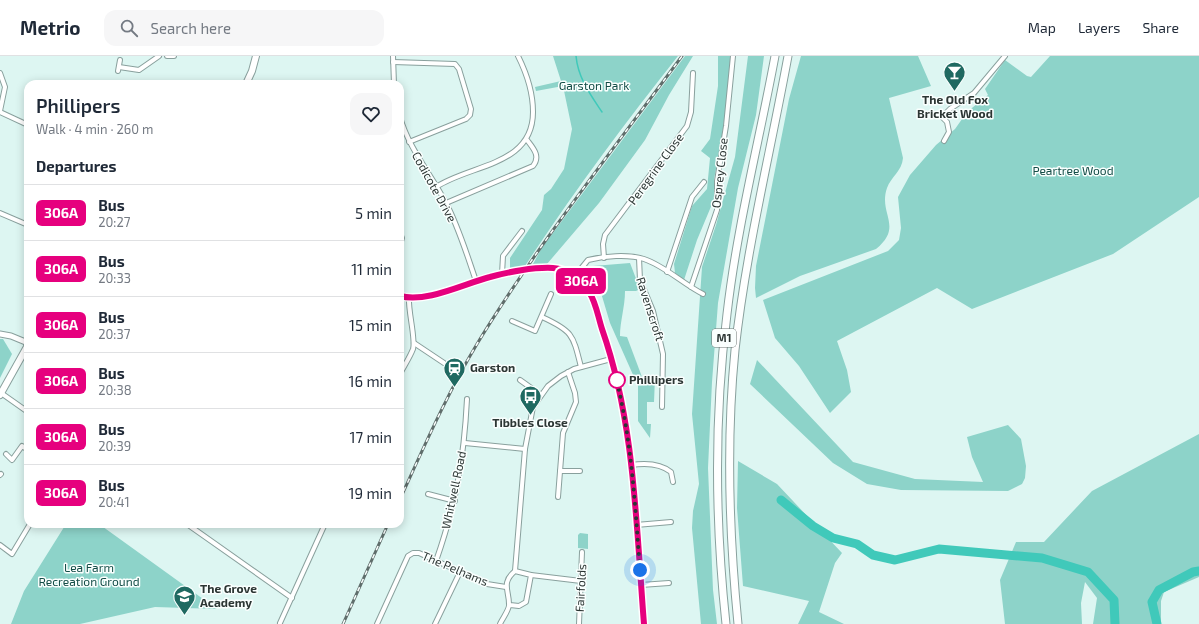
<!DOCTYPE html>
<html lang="en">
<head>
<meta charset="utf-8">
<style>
  :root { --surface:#fff; --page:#f6f6f7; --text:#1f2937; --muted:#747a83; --line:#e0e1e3 }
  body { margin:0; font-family:"Exo 2",sans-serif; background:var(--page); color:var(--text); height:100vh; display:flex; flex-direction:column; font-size:15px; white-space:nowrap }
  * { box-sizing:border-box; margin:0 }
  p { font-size:13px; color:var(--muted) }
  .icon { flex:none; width:22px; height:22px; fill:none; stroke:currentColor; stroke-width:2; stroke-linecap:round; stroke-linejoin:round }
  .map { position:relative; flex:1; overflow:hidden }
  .drawer { position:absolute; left:24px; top:24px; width:380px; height:448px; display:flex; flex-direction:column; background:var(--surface); border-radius:12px; box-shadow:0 2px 10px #0003 }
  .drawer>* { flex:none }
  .badge { padding:0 8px; border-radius:6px; font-size:14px; line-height:26px }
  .you { position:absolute; width:20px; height:20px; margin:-10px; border:3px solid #fff; border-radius:50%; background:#1a73e8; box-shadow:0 0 0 6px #1a73e833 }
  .map>.badge { position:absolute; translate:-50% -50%; box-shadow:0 0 0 2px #fff }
  h2 { padding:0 12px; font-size:15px; line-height:36px }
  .round { display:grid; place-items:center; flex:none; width:42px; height:42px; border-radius:12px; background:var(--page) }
  .summary { display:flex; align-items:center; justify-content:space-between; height:68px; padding:0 12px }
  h1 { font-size:19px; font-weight:600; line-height:30px }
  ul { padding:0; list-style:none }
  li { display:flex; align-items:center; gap:12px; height:56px; padding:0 12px; border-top:1px solid var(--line) }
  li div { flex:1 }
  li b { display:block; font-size:15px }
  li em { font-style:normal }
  li .badge { min-width:44px; font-weight:700; text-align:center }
  header { display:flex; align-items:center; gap:24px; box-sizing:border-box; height:56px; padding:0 20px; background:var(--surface); border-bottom:1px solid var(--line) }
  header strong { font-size:19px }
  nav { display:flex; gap:22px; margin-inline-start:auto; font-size:14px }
  .search { width:280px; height:36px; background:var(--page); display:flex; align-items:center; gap:10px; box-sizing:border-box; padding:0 14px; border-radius:12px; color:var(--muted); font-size:15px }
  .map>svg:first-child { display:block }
</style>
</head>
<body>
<header>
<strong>Metrio</strong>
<div class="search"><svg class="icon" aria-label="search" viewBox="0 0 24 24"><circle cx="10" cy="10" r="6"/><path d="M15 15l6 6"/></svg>Search here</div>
<nav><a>Map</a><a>Layers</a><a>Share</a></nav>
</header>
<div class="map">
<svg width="1199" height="568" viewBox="0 0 1199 568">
  <rect width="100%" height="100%" fill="#ddf6f2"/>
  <g fill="#8dd3c9">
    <path d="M553 0H678C624 68 572 138 525 210L510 213V202L542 154 544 139 551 133 564 113 572 73 563 30 536 35 535 31 561 25Z"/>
    <path d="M685 0H693L669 39 645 84 599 147 547 208 532 210 541 193Z"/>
    <path d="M718 0H730L731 11 721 88 714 123 715 141 697 184 684 224 675 217 674 208 692 150 707 133 710 102 701 95 710 83 718 30Z"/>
    <path d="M748 0H764L756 59 738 132 718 247 712 326 708 412 713 534 717 568H701L692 472 693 455 699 428 692 358 702 211 716 169 735 101Z"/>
    <path d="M801 0H918L931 30 889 42 903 102C902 115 891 121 887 132 878 158 904 170 876 193L800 220 756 242 755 232 756 210 789 43Z"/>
    <path d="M1050 0H1199V141L1113 198 972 253 937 232 837 285 847 314 851 336 830 357 799 310 775 282 763 244 888 195 899 184 901 172 898 141 910 119 936 89 955 73 967 56 988 39 985 33 1005 4 1027 20 1031 21Z"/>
    <path d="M630 207 640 233 636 235H625C625 251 620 265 620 280L627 281 642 321 655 322 654 346H647V368H651L650 382 638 365V330L610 267 593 210Z"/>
    <path d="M0 283H3L12 298 0 322Z"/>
    <path d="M757 304 853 406 915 423 983 426 972 401 967 381 1008 369 1021 383 1026 410 1025 422 1022 428 1008 435 901 434 867 428 833 407 750 328Z"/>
    <path d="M1199 378V521L1164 536 1161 545V568H1093L1097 542 1085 526 1081 547 1082 568H1005L1000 524 1016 486H1044L1092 435Z"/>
    <path d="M738 405 777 428 842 497 835 507 819 556 844 568H798L809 545 743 530 737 452Z"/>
    <path d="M66 468H99L217 553 155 551 80 568H11L24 535Z"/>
    <path d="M580 477 588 478V493L578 492V479Z"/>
  </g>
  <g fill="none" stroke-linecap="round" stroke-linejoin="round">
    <path stroke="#40c9ba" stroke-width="1.5" d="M576 0C578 22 590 38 602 56"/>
    <g stroke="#40c9ba" stroke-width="9">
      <path d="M781 444 813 470 833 482 857 488 873 499 895 504 939 493 1042 502 1088 516 1114 544 1115 568"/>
      <path d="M1157 568 1152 546 1159 534 1193 516 1199 515"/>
    </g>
    <defs>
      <g id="minor">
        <path d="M167 0H174"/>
        <path d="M393 0 394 28"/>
        <path d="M393 6 455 8 459 13 471 53 470 59 466 63 409 86"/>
        <path d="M119 11 139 14 159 0"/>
        <path d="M118 15 120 4"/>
        <path d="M0 17 5 31 0 55"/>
        <path d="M0 56 28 69"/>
        <path d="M400 61C409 93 431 118 446 147 459 172 467 199 476 225"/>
        <path d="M944 85 949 76 947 66 942 61 950 53 974 37 1005 0"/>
        <path d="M27 119H28"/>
        <path d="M436 131C471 108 533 110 533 56 533 36 527 18 518 0"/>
        <path d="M446 147 533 110C541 100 533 92 527 84"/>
        <path d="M0 157 28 169"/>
        <path d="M400 177 402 182 400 189"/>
        <path d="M604 202 603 188 605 179 687 70 691 56 693 17"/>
        <path d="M639 202 640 224 653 255 663 298 662 351"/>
        <path d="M667 216 692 141 704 126"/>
        <path d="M502 218 503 200 522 175"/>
        <path d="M575 220 588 204C604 200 628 198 644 203 665 210 683 228 703 238"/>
        <path d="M691 231 717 154V125L726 70 733 0"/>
        <path d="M400 240C427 247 463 228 490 221 507 216 536 211 553 212 568 213 581 223 589 236 596 246 598 261 602 273 635 367 636 469 644 568"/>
        <path d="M542 261C573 275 573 279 581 311"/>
        <path d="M512 265 535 275 551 238"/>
        <path d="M414 287 444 307"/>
        <path d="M400 318C404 310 410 301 413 293 416 284 408 255 409 242"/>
        <path d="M520 324 541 339"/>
        <path d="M1 337 28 356"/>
        <path d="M465 387 525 393"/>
        <path d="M6 398 12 404 22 390 28 394"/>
        <path d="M631 409C644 407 660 407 671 416L673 426"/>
        <path d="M560 415H580"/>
        <path d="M0 419 1 418"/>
        <path d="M428 438 455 445"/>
        <path d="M558 441 563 377 576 346 575 337 568 316"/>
        <path d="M187 468 292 542"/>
        <path d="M636 469 671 466"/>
        <path d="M0 489 12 498 30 468"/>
        <path d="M436 505C456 448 464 403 467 343"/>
        <path d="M515 515 525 393 533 351 548 330 561 320 574 313 611 303"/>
        <path d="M531 519 581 525"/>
        <path d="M641 529 669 527"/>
        <path d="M280 567 325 468"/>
        <path d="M377 568 408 500 413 497H419L487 528 506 531"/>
        <path d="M435 568 460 516"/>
        <path d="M500 568C502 563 510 553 509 548 509 534 501 527 515 515L531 519 526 546 519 550 510 549"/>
        <path d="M579 568 582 496"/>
      </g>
      <path id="tertiary" d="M0 278 11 280 28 287"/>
      <g id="primary">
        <path d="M246 28 252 15 256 0"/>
        <path d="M0 339 28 289"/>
      </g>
      <g id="motorway">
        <path d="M726 568C715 465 714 361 727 258 737 171 759 86 775 0"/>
        <path d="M738 568C729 477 726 385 735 294 746 195 770 98 788 0"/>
      </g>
    </defs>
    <use href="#minor" stroke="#89a09d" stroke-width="6"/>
    <use href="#tertiary" stroke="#89a09d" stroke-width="7"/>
    <use href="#primary" stroke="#89a09d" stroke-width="8"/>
    <use href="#motorway" stroke="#89a09d" stroke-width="9"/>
    <use href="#minor" stroke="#fff" stroke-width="4"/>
    <use href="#tertiary" stroke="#fff" stroke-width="5"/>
    <use href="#primary" stroke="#fff" stroke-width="6"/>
    <use href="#motorway" stroke="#fff" stroke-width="7"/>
    <defs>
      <g id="rail">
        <path d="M400 443C424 391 447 338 477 288 538 188 612 95 682 0"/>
        <path d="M343 568 388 468"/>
      </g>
    </defs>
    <use href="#rail" stroke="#5f6d6b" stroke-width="3"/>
    <use href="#rail" stroke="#fafffe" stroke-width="1.5" stroke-dasharray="4.5" stroke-linecap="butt"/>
  </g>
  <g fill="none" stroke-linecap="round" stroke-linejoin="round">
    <defs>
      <path id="line" d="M400 240C427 247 463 228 490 221 507 216 535 211 553 212 568 213 581 223 589 236 596 246 598 261 602 273 635 367 636 469 644 568"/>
    </defs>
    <use href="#line" stroke="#fff" stroke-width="9"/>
    <use href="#line" stroke="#e6007e" stroke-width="6"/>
    <path stroke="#2c3634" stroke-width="4" stroke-dasharray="0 7.2" d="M617 324 616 322C632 385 635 450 640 514"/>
  </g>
  <defs>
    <symbol id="bar-pin" viewBox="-11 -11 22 30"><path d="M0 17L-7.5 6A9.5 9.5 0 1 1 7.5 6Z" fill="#1f6961" stroke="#fafffe"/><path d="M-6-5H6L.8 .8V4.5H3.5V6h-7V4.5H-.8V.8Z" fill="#fff"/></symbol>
    <symbol id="station-pin" viewBox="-11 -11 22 30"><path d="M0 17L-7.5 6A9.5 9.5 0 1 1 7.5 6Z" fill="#1f6961" stroke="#fafffe"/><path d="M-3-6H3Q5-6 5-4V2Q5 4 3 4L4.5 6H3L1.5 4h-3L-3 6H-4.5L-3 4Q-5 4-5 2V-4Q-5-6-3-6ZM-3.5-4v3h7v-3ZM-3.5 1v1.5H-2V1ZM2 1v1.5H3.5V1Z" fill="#fff"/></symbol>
    <symbol id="bus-pin" viewBox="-11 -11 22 30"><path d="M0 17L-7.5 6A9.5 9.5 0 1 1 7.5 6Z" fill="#1f6961" stroke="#fafffe"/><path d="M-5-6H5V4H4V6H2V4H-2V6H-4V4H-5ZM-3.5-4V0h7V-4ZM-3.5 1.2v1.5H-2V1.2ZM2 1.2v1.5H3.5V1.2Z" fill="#fff"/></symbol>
    <symbol id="school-pin" viewBox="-11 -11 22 30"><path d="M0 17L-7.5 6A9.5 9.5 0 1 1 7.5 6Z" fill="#1f6961" stroke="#fafffe"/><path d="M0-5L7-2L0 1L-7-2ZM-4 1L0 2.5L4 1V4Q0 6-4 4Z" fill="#fff"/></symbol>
  </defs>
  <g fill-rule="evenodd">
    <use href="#bar-pin" x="942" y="4" width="25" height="34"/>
    <use href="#station-pin" x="442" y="300" width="25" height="34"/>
    <use href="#bus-pin" x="518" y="328" width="25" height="34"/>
    <use href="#school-pin" x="172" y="528" width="25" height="34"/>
  </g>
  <circle fill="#fff" stroke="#e6007e" stroke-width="2" cx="617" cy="324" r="8"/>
  <g text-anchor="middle" stroke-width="3" stroke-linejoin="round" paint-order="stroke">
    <rect fill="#fafffe" stroke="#6a7271" stroke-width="1" x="712" y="273" width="24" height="18" rx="3"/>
    <g font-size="11" font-weight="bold" fill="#2c3634">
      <text x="724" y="286">M1</text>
    </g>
    <g font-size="12" fill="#134d47" stroke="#fafffe">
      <text x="594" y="34">Garston Park</text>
      <text x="1073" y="119">Peartree Wood</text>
      <text x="89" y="516">Lea Farm<tspan x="89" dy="14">Recreation Ground</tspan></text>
    </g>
    <g font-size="12" font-weight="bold" fill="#2c3634" stroke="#fafffe">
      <text x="955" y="48">The Old Fox<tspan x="955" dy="14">Bricket Wood</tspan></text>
      <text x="470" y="316" text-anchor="start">Garston</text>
      <text x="530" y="371">Tibbles Close</text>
      <text x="200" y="537" text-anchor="start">The Grove<tspan x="200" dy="14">Academy</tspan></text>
    </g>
    <g font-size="12" fill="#2c3634" stroke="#fafffe">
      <text transform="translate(656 113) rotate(-54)" y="4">Peregrine Close</text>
      <text transform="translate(720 117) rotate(-84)" y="4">Osprey Close</text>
      <text transform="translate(434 131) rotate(61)" y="4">Codicote Drive</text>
      <text transform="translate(650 253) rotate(72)" y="4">Ravenscroft</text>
      <text transform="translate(454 434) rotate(-78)" y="4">Whitwell Road</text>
      <text transform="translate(455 513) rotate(23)" y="4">The Pelhams</text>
      <text transform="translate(581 532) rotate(-87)" y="4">Fairfolds</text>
    </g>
    <g font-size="12" font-weight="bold" fill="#2c3634" stroke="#fafffe" text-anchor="start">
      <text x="629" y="328">Phillipers</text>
    </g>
  </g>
</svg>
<div class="you" style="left:640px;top:514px"></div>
<b class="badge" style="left:581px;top:225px;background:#e6007e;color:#fff">306A</b>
<section class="drawer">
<div class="summary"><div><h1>Phillipers</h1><p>Walk · 4 min · 260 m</p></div><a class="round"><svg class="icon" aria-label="heart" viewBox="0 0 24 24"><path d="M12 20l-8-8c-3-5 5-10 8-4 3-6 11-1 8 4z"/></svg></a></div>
<h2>Departures</h2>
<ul>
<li><span class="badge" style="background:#e6007e;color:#fff">306A</span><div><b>Bus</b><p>20:27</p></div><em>5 min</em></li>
<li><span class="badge" style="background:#e6007e;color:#fff">306A</span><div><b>Bus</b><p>20:33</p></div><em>11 min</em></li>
<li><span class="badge" style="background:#e6007e;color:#fff">306A</span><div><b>Bus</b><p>20:37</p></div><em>15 min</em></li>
<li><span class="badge" style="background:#e6007e;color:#fff">306A</span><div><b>Bus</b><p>20:38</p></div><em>16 min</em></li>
<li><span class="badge" style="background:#e6007e;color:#fff">306A</span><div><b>Bus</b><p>20:39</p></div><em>17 min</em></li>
<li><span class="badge" style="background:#e6007e;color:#fff">306A</span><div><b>Bus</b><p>20:41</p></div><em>19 min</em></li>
</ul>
</section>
</div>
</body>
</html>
